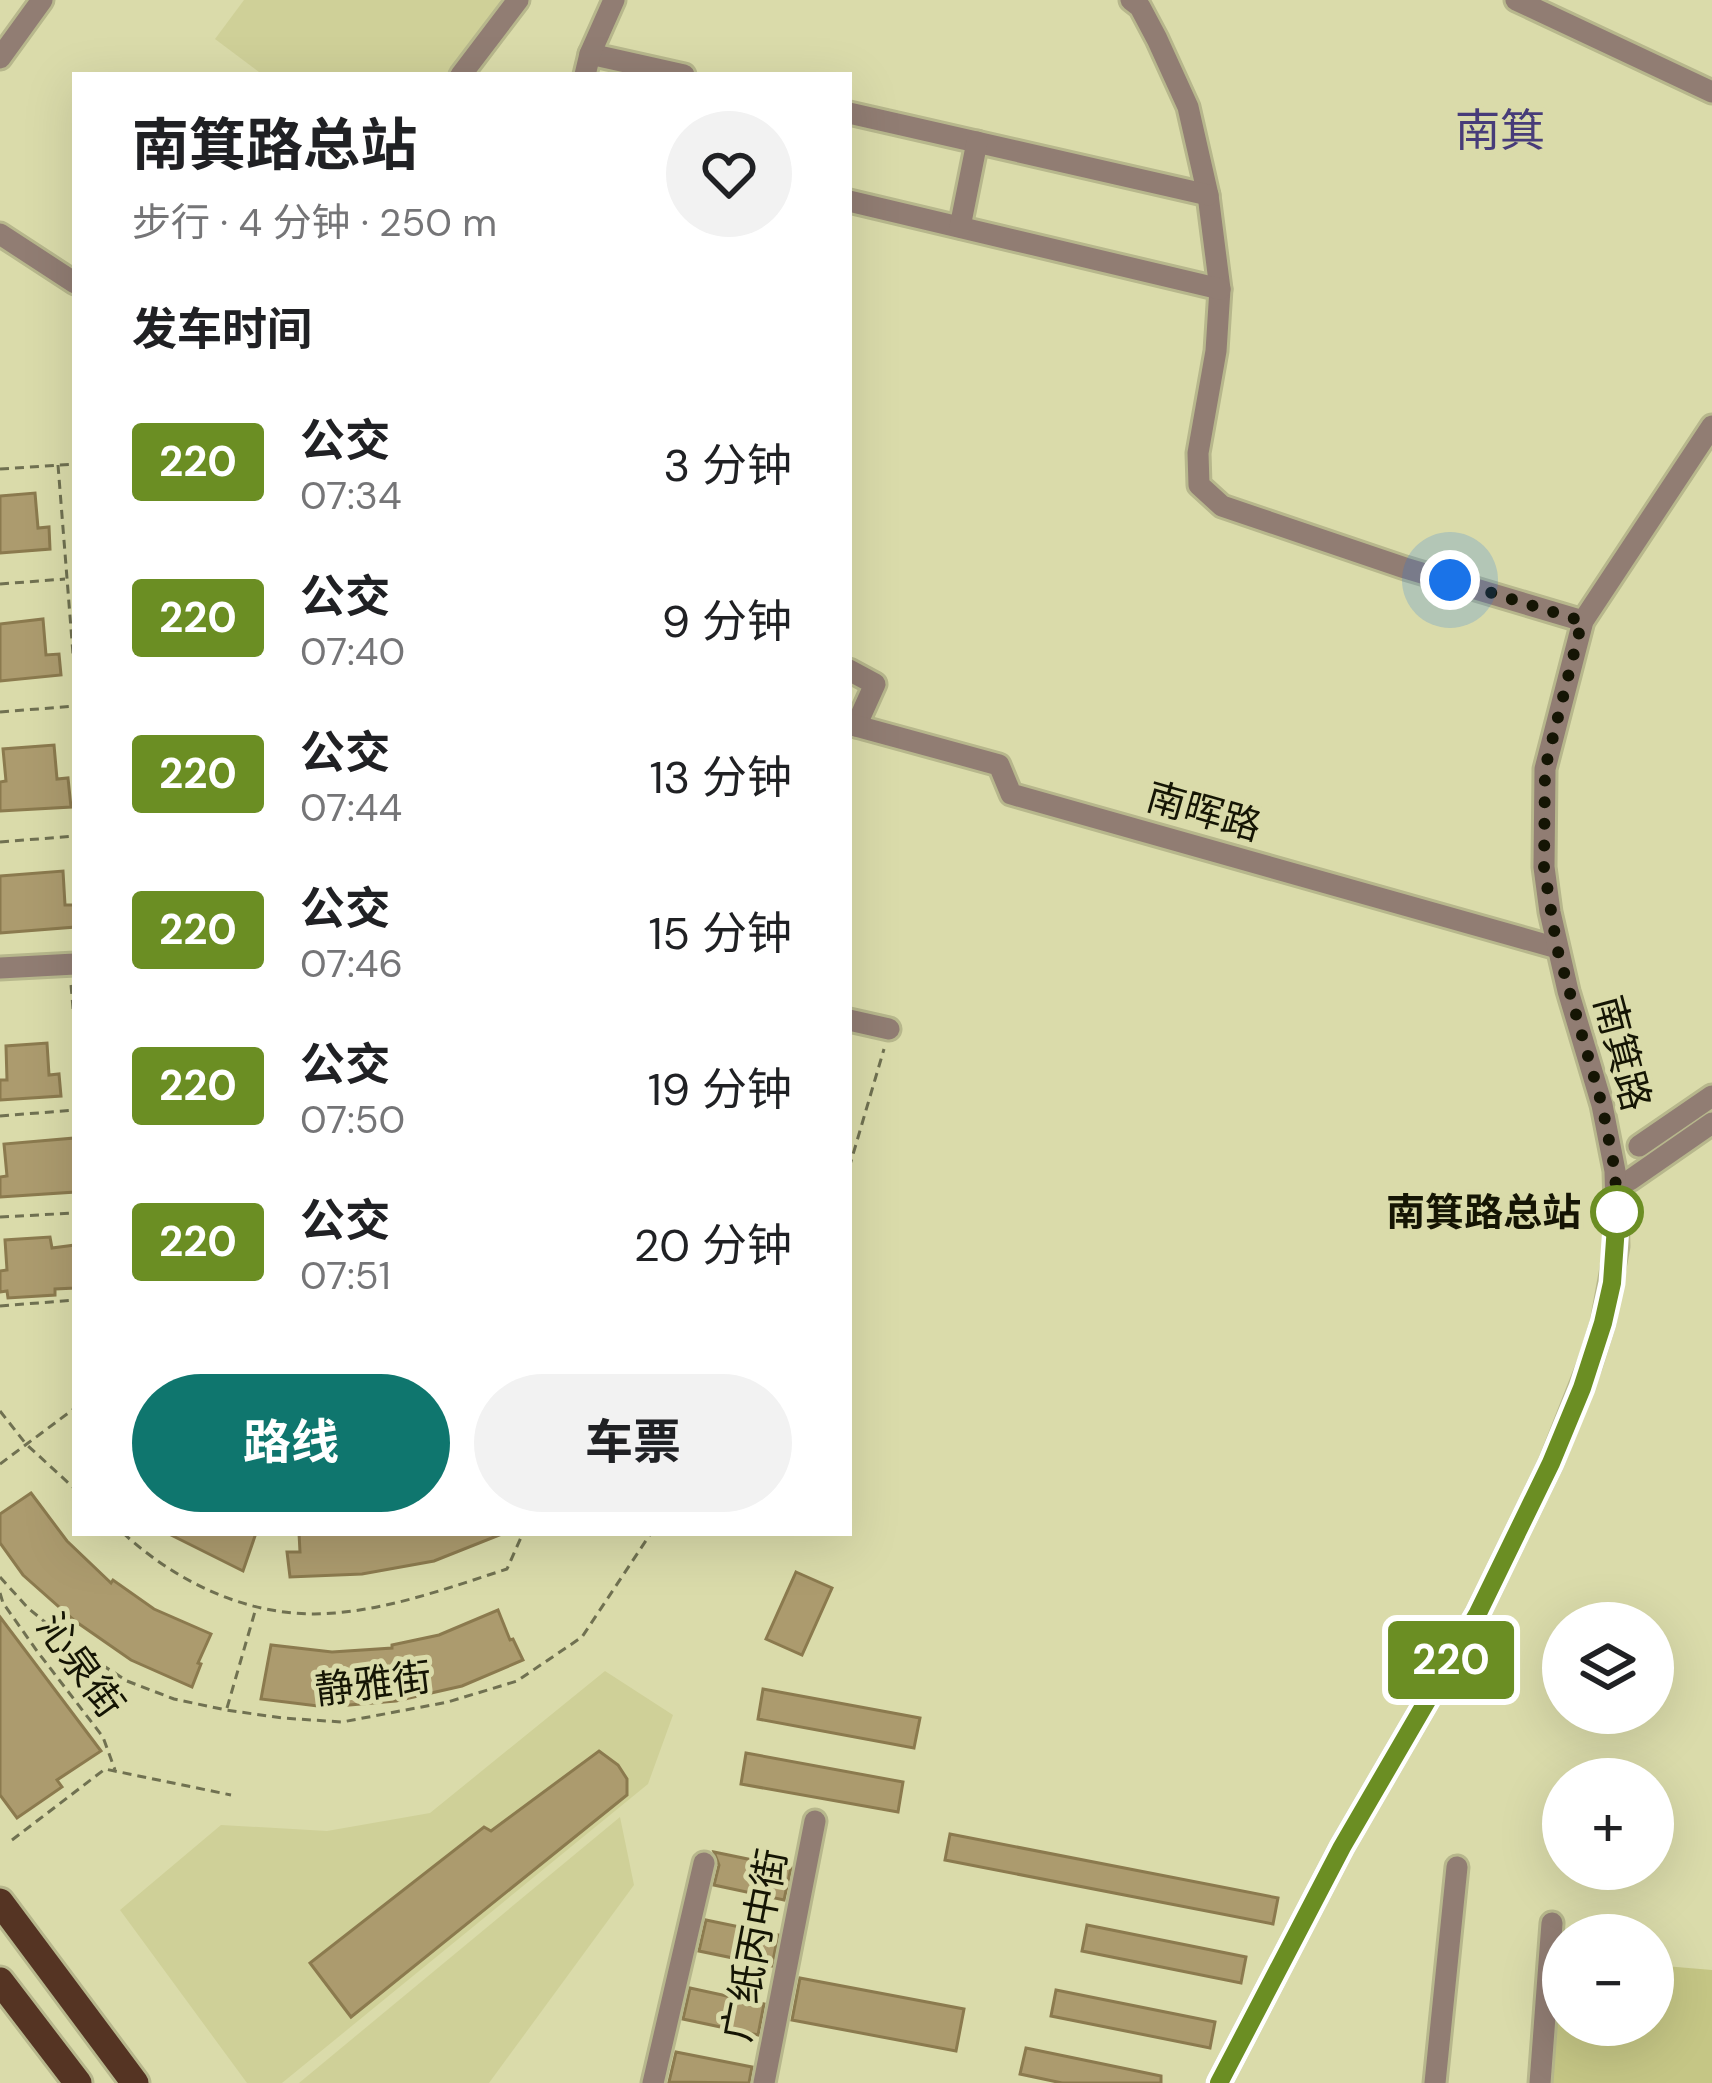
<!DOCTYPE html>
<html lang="zh">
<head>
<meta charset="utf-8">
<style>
  :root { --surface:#fff; --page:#f2f2f2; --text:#202124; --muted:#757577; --accent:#0f766e }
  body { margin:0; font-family:"DM Sans","Noto Sans SC",sans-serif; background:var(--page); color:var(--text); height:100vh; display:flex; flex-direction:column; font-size:45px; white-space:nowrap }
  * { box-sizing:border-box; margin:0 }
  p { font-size:39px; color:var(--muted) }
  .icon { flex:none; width:66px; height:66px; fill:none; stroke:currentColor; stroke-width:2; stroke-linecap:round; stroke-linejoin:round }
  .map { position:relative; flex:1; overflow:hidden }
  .panel { position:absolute; left:72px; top:72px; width:780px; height:1464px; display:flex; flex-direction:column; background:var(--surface); border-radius:0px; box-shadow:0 12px 48px #0002 }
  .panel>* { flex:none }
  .badge { padding:0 24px; border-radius:9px; font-size:42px; line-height:78px }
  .buttons { position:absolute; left:1542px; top:1602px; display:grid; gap:24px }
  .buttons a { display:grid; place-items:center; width:132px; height:132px; border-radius:50%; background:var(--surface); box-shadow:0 12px 48px #0002; font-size:60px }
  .you { position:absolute; width:60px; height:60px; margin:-30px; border:9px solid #fff; border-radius:50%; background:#1a73e8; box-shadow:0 0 0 18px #1a73e833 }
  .map>.badge { position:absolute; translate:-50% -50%; box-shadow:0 0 0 6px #fff }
  h2 { padding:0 60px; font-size:45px; line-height:108px }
  .round { display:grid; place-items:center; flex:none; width:126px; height:126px; border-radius:63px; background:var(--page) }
  .summary { display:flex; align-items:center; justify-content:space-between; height:204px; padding:0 60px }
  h1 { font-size:57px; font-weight:700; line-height:90px }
  .cta { display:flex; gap:24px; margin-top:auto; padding:24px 60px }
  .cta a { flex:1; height:138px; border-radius:72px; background:var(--accent); color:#fff; font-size:48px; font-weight:700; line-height:138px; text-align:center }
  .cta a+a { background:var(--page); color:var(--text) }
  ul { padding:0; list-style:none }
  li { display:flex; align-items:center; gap:36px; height:156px; padding:0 60px }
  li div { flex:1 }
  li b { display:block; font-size:45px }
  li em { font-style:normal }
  li .badge { min-width:132px; font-weight:700; text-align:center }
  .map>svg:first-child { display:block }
</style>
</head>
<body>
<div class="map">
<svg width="1712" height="2083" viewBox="0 0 1712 2083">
  <rect width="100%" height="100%" fill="#dadbaa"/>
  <g fill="#cfd098">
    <path d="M244 0H515L456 75H263L215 39Z"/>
    <path d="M605 1671 673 1715 648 1784 282 2083H247L120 1910 221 1825 327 1831 430 1813Z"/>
    <path d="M620 1817 634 1885 489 2083H299Z"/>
  </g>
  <path fill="#c5c685" d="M1558 1957 1563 1958V2025H1653V1965L1712 1970V2083H1548Z"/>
  <g fill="#ac9b6e" stroke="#8b7a4e" stroke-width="3">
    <path d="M35 493 38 528 49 527 50 549 0 553V496Z"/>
    <path d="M43 619 46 655 59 654 61 675 0 681V624Z"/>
    <path d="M54 745 57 779 68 778 71 807 0 811V782L6 781 3 749Z"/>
    <path d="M63 871 65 905H75V927L0 933V876Z"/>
    <path d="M47 1043 49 1075 59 1074 61 1096 0 1100V1080H7L6 1046Z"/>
    <path d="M75 1138V1192L0 1197V1177L7 1176 4 1144Z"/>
    <path d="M50 1237 52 1248 75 1245V1288L55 1289V1295L8 1298 7 1291 0 1292V1271L7 1270 5 1240Z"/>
    <path d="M31 1493 67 1541 111 1583 113 1580 154 1609 211 1634 198 1663 201 1664 192 1687 131 1660 75 1621 23 1575 0 1543V1514Z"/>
    <path d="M167 1533H256L243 1571Z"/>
    <path d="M299 1533H502V1534L434 1561 362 1574 290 1577 287 1552H300Z"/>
    <path d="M796 1572 832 1588 802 1655 766 1639Z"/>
    <path d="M498 1610 510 1640 513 1639 523 1660 462 1686 396 1701 326 1707 261 1699 271 1645 332 1652 392 1648V1645L439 1635Z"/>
    <path d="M0 1617 101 1751 57 1780 62 1787 17 1818 0 1795Z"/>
    <path d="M763 1689 920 1718 914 1748 758 1719Z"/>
    <path d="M599 1751 618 1765 627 1779V1795L351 2017 310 1963 484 1827 491 1831Z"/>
    <path d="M746 1753 903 1782 898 1812 741 1784Z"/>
    <path d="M950 1834 1278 1898 1273 1924 945 1860Z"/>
    <path d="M714 1852 791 1868 784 1900 714 1885 719 1865Z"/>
    <path d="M706 1920 778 1935 772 1966 699 1951Z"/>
    <path d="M1087 1925 1246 1957 1241 1983 1082 1951Z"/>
    <path d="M800 1978 964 2009 956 2051 792 2020Z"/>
    <path d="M690 1988 764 2004 758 2035 683 2019Z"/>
    <path d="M1056 1990 1215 2022 1210 2048 1051 2016Z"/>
    <path d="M1026 2048 1161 2076V2083H1062L1020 2074Z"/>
    <path d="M676 2052 752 2067 749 2083 669 2082Z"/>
  </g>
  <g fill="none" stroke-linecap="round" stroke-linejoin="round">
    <defs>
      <g id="minor">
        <path d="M1131 0 1140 7 1157 39 1188 107 1208 195 1220 289 1216 351 1198 453 1199 485 1222 506 1405 568 1583 621"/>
        <path d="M1516 0 1712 92"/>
        <path d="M590 54 684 75"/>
        <path d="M0 58 42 0"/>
        <path d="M461 75 518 0"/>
        <path d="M585 75 590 54 614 0"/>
        <path d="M849 113 1208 195"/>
        <path d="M849 201 1220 289"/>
        <path d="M960 227 977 142"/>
        <path d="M0 234 75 283"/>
        <path d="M849 670 875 684 856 726"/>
        <path d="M849 724 999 765 1011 794 1557 948"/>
        <path d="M0 968 75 964"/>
        <path d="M849 1020 889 1029"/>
        <path d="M1639 1146 1712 1096"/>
        <path d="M1630 1180 1712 1123"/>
        <path d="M653 2083 704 1863"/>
        <path d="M764 2083 815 1821"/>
        <path d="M1219 2083 1342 1847 1478 1613 1551 1463 1590 1364 1603 1323 1617 1246 1615 1171 1602 1105 1568 991 1550 912 1544 867 1545 769 1583 621 1712 426"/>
        <path d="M1435 2083 1457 1867"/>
        <path d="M1540 2083 1552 1923"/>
      </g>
      <g id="major">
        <path d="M0 1902 135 2083"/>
        <path d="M0 1981 78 2083"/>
      </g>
    </defs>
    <use href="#minor" stroke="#b7b78c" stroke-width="27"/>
    <use href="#major" stroke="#b7b78c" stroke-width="33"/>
    <g stroke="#707151" stroke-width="3" stroke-dasharray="9 6" stroke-linecap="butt">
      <path d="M58 465 75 679"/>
      <path d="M0 469 75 464"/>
      <path d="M0 584 65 579"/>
      <path d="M0 712 75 706"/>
      <path d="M0 842 75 836"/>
      <path d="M71 985 75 1031"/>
      <path d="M0 1116 75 1110"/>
      <path d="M849 1168 884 1049"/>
      <path d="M0 1217 75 1213"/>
      <path d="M0 1306 75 1300"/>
      <path d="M0 1411 26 1444 75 1489"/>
      <path d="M0 1464 75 1408"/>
      <path d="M123 1533C181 1586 256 1620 335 1613 394 1608 451 1587 507 1569L523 1533"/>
      <path d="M0 1577 28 1608 79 1650 127 1681 174 1699 226 1710 282 1718 342 1722 448 1702 517 1681 582 1637 651 1533"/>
      <path d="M0 1593 3 1603 37 1651 103 1737 115 1770"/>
      <path d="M227 1708 256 1608"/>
      <path d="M12 1840 105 1769 231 1795"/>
    </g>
    <use href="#minor" stroke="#917d73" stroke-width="21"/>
    <use href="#major" stroke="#553423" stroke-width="27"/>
  </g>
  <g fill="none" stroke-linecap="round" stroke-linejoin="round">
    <defs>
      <path id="line" d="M1219 2083 1342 1847 1478 1613 1551 1463 1582 1388 1603 1323 1612 1283 1617 1212"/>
    </defs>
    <use href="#line" stroke="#fff" stroke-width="27"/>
    <use href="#line" stroke="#6b8e23" stroke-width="18"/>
    <path stroke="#151504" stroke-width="12" stroke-dasharray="0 21.6" d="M1450 580 1582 621 1545 769 1544 867 1557 948 1602 1105 1615 1171 1617 1212"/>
  </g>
  <circle fill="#fff" stroke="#6b8e23" stroke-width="6" cx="1617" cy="1212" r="24"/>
  <g text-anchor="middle" stroke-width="10" stroke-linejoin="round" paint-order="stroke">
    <g font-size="39" fill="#151504" stroke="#dadbaa">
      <text transform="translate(1204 811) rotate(16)" y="14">南晖路</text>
      <text transform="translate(1623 1053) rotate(75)" y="14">南箕路</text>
      <text transform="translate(81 1665) rotate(54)" y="14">沁泉街</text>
      <text transform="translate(373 1683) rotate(-7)" y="14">静雅街</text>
      <text transform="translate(754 1945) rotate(-79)" y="14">广纸丙中街</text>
    </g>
    <g font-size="39" font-weight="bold" fill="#151504" stroke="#dadbaa" text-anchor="end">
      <text x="1581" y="1226">南箕路总站</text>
    </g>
    <g font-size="45" fill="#473c79" stroke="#dadbaa">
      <text x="1500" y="146">南箕</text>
    </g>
  </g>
</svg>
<div class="buttons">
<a><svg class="icon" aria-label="layers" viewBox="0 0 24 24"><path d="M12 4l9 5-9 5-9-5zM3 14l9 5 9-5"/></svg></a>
<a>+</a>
<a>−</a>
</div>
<div class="you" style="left:1450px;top:580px"></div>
<b class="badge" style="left:1451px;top:1660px;background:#6b8e23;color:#fff">220</b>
<section class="panel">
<div class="summary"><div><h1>南箕路总站</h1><p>步行 · 4 分钟 · 250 m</p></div><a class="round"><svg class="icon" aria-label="heart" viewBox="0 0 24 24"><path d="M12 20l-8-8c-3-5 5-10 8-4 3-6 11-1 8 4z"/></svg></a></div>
<h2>发车时间</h2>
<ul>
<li><span class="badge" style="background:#6b8e23;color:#fff">220</span><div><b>公交</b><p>07:34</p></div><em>3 分钟</em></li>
<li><span class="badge" style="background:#6b8e23;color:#fff">220</span><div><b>公交</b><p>07:40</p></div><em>9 分钟</em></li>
<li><span class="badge" style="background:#6b8e23;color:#fff">220</span><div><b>公交</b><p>07:44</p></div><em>13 分钟</em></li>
<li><span class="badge" style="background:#6b8e23;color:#fff">220</span><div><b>公交</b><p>07:46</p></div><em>15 分钟</em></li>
<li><span class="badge" style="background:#6b8e23;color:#fff">220</span><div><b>公交</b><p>07:50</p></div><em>19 分钟</em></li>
<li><span class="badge" style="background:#6b8e23;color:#fff">220</span><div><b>公交</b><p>07:51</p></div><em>20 分钟</em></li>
</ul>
<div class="cta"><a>路线</a><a>车票</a></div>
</section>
</div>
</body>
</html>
